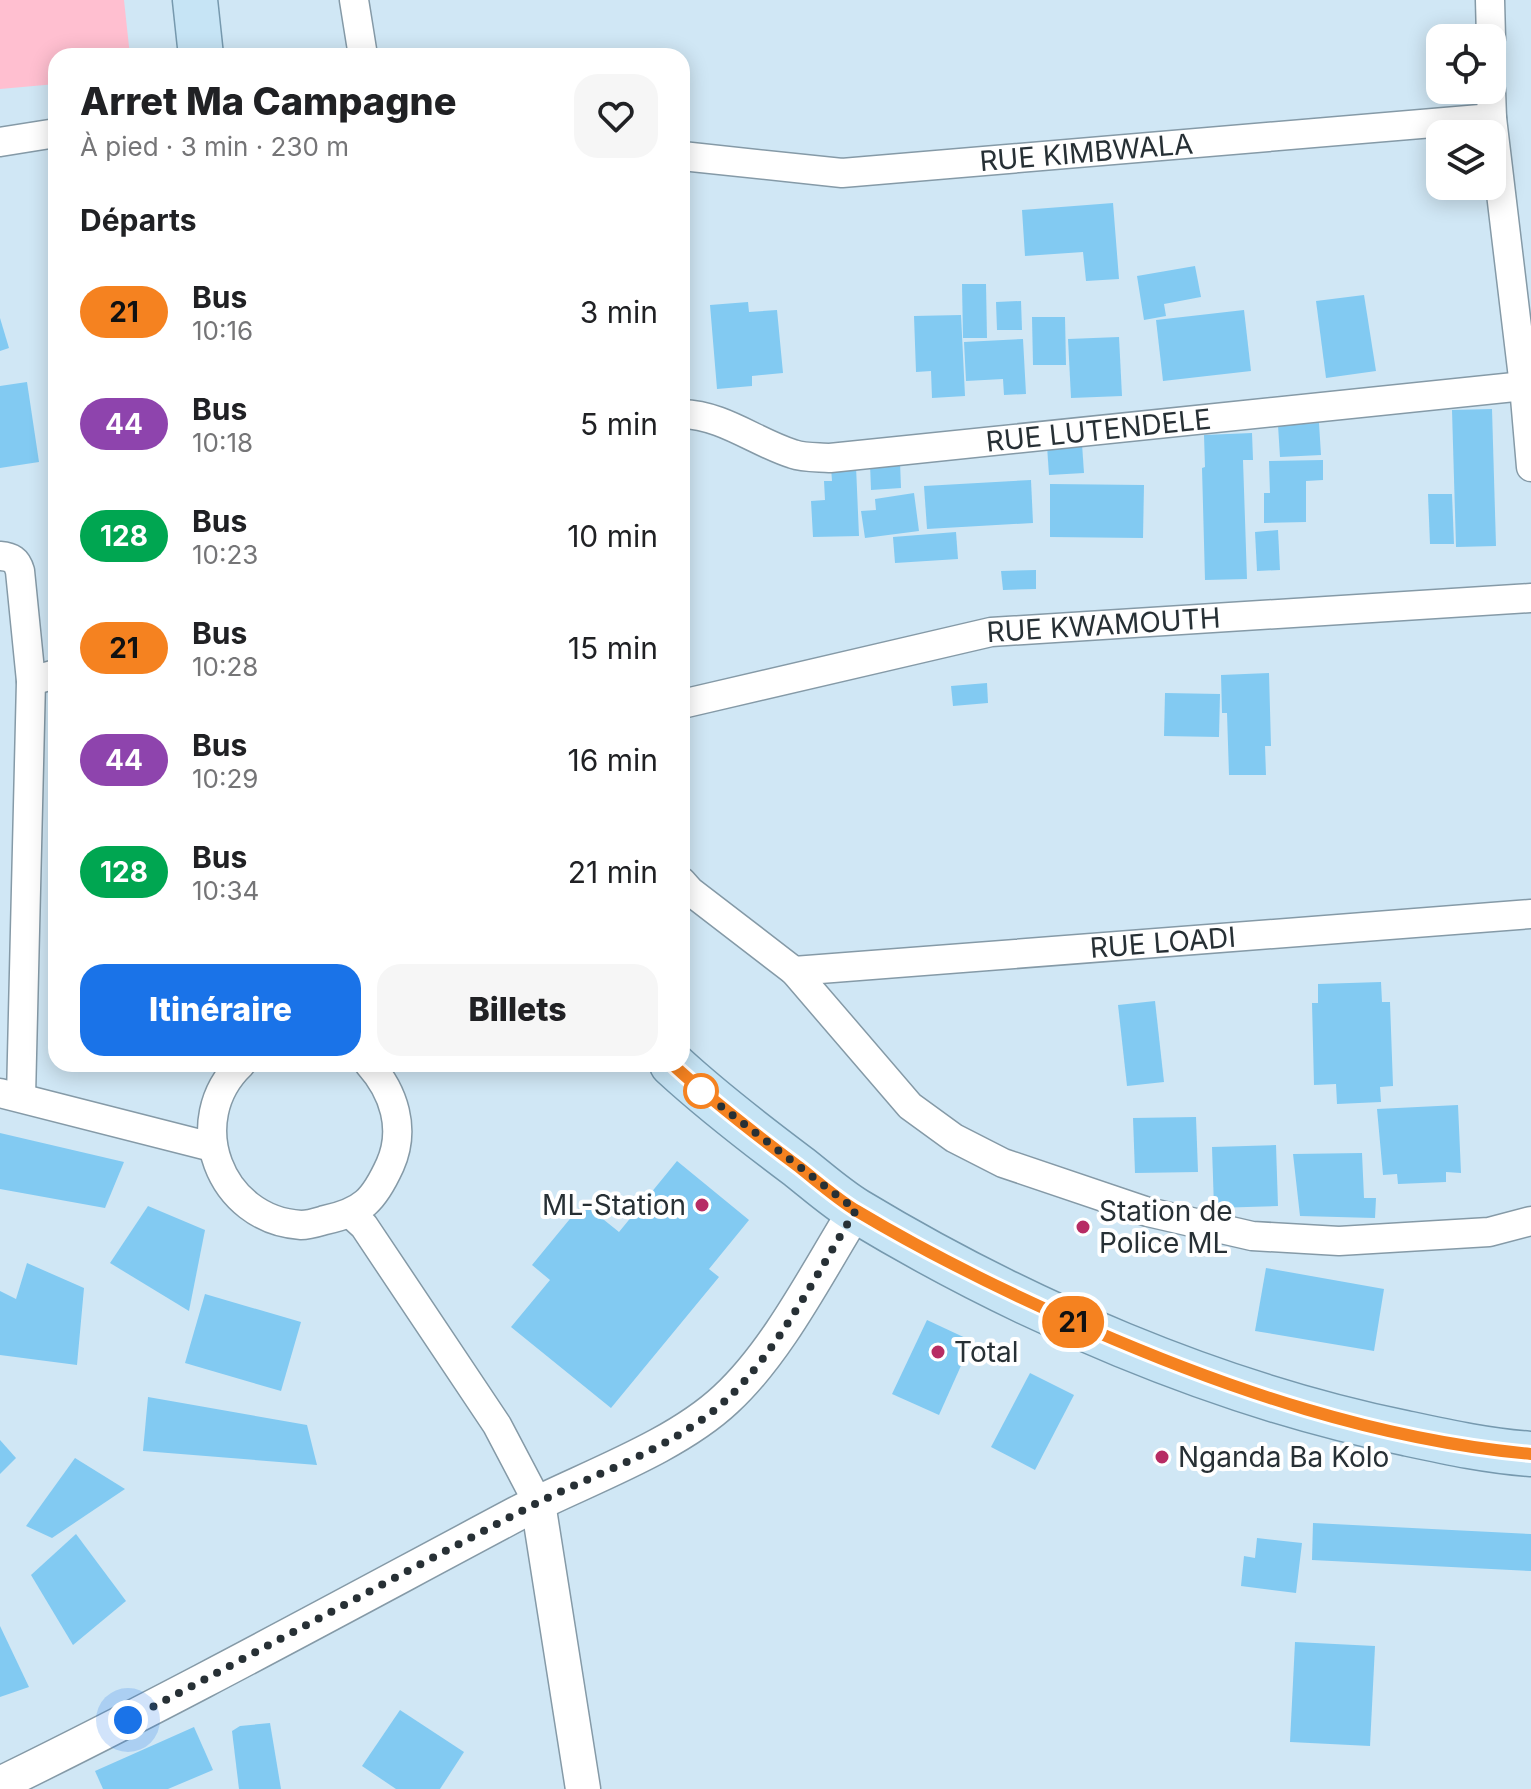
<!DOCTYPE html>
<html lang="fr">
<head>
<meta charset="utf-8">
<style>
  :root { --surface:#fff; --page:#f6f6f6; --text:#202124; --muted:#757577; --accent:#1a73e8 }
  body { margin:0; font-family:Inter,sans-serif; background:var(--page); color:var(--text); height:100vh; display:flex; flex-direction:column; font-size:30px; white-space:nowrap }
  * { box-sizing:border-box; margin:0 }
  p { font-size:26px; color:var(--muted) }
  .icon { flex:none; width:44px; height:44px; fill:none; stroke:currentColor; stroke-width:2; stroke-linecap:round; stroke-linejoin:round }
  .map { position:relative; flex:1; overflow:hidden }
  .drawer { position:absolute; left:48px; top:48px; width:642px; height:1024px; display:flex; flex-direction:column; background:var(--surface); border-radius:24px; box-shadow:0 4px 20px #0003 }
  .drawer>* { flex:none }
  .badge { padding:0 16px; border-radius:26px; font-size:28px; line-height:52px }
  .controls { position:absolute; left:1426px; top:24px; display:grid; gap:16px }
  .controls a { display:grid; place-items:center; width:80px; height:80px; border-radius:16px; background:var(--surface); box-shadow:0 4px 20px #0003; font-size:40px }
  .you { position:absolute; width:40px; height:40px; margin:-20px; border:6px solid #fff; border-radius:50%; background:#1a73e8; box-shadow:0 0 0 12px #1a73e833 }
  .map>.badge { position:absolute; translate:-50% -50%; box-shadow:0 0 0 4px #fff }
  h2 { padding:0 32px; font-size:30px; line-height:72px }
  .round { display:grid; place-items:center; flex:none; width:84px; height:84px; border-radius:24px; background:var(--page) }
  .head { display:flex; align-items:center; justify-content:space-between; height:136px; padding:0 32px }
  h1 { font-size:38px; font-weight:800; line-height:60px }
  .button { display:flex; gap:16px; margin-top:auto; padding:16px 32px }
  .button a { flex:1; height:92px; border-radius:24px; background:var(--accent); color:#fff; font-size:32px; font-weight:800; line-height:92px; text-align:center }
  .button a+a { background:var(--page); color:var(--text) }
  ul { padding:0; list-style:none }
  li { display:flex; align-items:center; gap:24px; height:112px; padding:0 32px }
  li div { flex:1 }
  li b { display:block; font-size:30px }
  li em { font-style:normal }
  li .badge { min-width:88px; font-weight:700; text-align:center }
  .map>svg:first-child { display:block }
</style>
</head>
<body>
<div class="map">
<svg width="1531" height="1789" viewBox="0 0 1531 1789">
  <rect width="100%" height="100%" fill="#d0e7f5"/>
  <path fill="#ffbfd0" d="M0 0H124L130 56H56V84L0 89Z"/>
  <g fill="#82caf2">
    <path d="M1113 203 1119 279 1086 281 1083 252 1025 256 1022 210Z"/>
    <path d="M1195 266 1201 297 1164 304 1166 316 1144 320 1137 276Z"/>
    <path d="M962 284H986L987 338H963Z"/>
    <path d="M1364 295 1376 371 1326 378 1316 301Z"/>
    <path d="M1021 301 1022 330H997L996 302Z"/>
    <path d="M748 302 749 312 777 310 783 373 752 376V386L717 389 710 305Z"/>
    <path d="M1244 310 1251 371 1163 381 1156 320Z"/>
    <path d="M961 315 965 396 932 398 931 371 916 372 914 316Z"/>
    <path d="M1032 317H1065L1066 365H1033Z"/>
    <path d="M0 318 9 348 0 351Z"/>
    <path d="M1119 337 1122 396 1071 398 1068 339Z"/>
    <path d="M1023 339 1026 394 1004 395 1003 379 966 381 964 342Z"/>
    <path d="M27 382 39 462 0 468V386Z"/>
    <path d="M1492 409 1496 546 1456 547 1452 410Z"/>
    <path d="M1319 423 1321 455 1280 457 1278 425Z"/>
    <path d="M1252 433 1253 460H1243L1247 579 1205 580 1202 468 1205 467 1204 435Z"/>
    <path d="M1082 444 1084 473 1049 475 1047 446Z"/>
    <path d="M1323 460V480L1306 481V522L1264 523V493H1270L1269 461Z"/>
    <path d="M900 462 901 488 871 490 870 464Z"/>
    <path d="M856 466 859 536 813 537 811 501 825 500 824 481H832L831 467Z"/>
    <path d="M1031 480 1033 523 927 529 924 486Z"/>
    <path d="M1050 484 1144 485 1143 538 1050 537Z"/>
    <path d="M914 493 919 531 865 538 861 511 876 510 875 499Z"/>
    <path d="M1428 494H1452L1454 544H1430Z"/>
    <path d="M1278 530 1280 570 1257 571 1255 532Z"/>
    <path d="M956 532 958 559 895 563 893 537Z"/>
    <path d="M1036 570V589L1003 590 1001 571Z"/>
    <path d="M1269 673 1271 746H1265L1266 775H1229L1227 713H1222L1221 675Z"/>
    <path d="M987 683 988 703 953 706 951 686Z"/>
    <path d="M1165 693 1220 694 1219 737 1164 736Z"/>
    <path d="M1381 982 1382 1002H1390L1393 1086 1380 1087 1381 1102 1337 1104 1336 1084 1314 1085 1312 1003H1318V984Z"/>
    <path d="M1155 1001 1164 1082 1127 1086 1118 1005Z"/>
    <path d="M1458 1105 1461 1173 1446 1172V1182L1398 1184 1397 1174 1383 1175 1377 1109Z"/>
    <path d="M1196 1117 1198 1172 1135 1173 1133 1118Z"/>
    <path d="M0 1133 124 1162 105 1208 0 1189Z"/>
    <path d="M1276 1145 1278 1206 1214 1208 1212 1147Z"/>
    <path d="M1362 1153 1364 1198H1376L1375 1218 1300 1216 1293 1154Z"/>
    <path d="M677 1161 749 1220 709 1269 719 1277 611 1408 511 1327 550 1280 532 1265 583 1203 619 1232Z"/>
    <path d="M148 1206 205 1230 189 1311 110 1263Z"/>
    <path d="M27 1263 84 1288 77 1365 0 1355V1291L16 1299Z"/>
    <path d="M1266 1268 1384 1289 1374 1351 1255 1331Z"/>
    <path d="M205 1294 301 1322 281 1391 185 1363Z"/>
    <path d="M927 1320 972 1341 939 1415 892 1394Z"/>
    <path d="M1030 1373 1074 1395 1035 1470 991 1447Z"/>
    <path d="M148 1397 307 1425 317 1465 143 1451Z"/>
    <path d="M0 1440 16 1458 0 1474Z"/>
    <path d="M75 1458 125 1489 52 1538 26 1526Z"/>
    <path d="M1313 1523 1531 1534V1571L1312 1560Z"/>
    <path d="M76 1534 126 1601 73 1645 31 1575Z"/>
    <path d="M1257 1538 1302 1543 1296 1593 1241 1586 1244 1556 1255 1558Z"/>
    <path d="M0 1626 29 1687 0 1697Z"/>
    <path d="M1295 1642 1375 1646 1370 1746 1290 1742Z"/>
    <path d="M400 1710 464 1752 440 1789H396L362 1766Z"/>
    <path d="M270 1723 281 1789H239L232 1731 240 1726Z"/>
    <path d="M194 1727 213 1770 168 1789H103L95 1771Z"/>
  </g>
  <g fill="none" stroke-linecap="round" stroke-linejoin="round">
    <defs>
      <g id="minor">
        <path d="M354 0 363 56"/>
        <path d="M1490 0 1491 38"/>
        <path d="M1491 90 1492 118 1524 386 1531 467"/>
        <path d="M0 142 56 133"/>
        <path id="s1" d="M682 156 842 173 1492 118"/>
        <path id="s2" d="M682 414C723 415 755 442 793 454 804 458 819 457 830 458L1524 386"/>
        <path d="M0 556C12 557 17 560 20 571L31 681 21 1097"/>
        <path d="M31 681 56 674"/>
        <path id="s3" d="M682 704 991 632 1531 598"/>
        <path d="M682 882 690 891 794 971 910 1106 954 1138 1003 1163 1148 1212 1252 1236 1339 1241 1489 1232 1531 1221"/>
        <path id="s4" d="M794 971 1531 914"/>
        <path d="M241 1064C182 1120 219 1220 301 1225 309 1225 318 1222 325 1220 363 1212 374 1200 390 1165 406 1129 394 1092 369 1064"/>
        <path d="M0 1093 212 1147"/>
        <path d="M352 1215 364 1226 497 1425 538 1503"/>
      </g>
      <g id="tertiary">
        <path d="M538 1503 583 1789"/>
        <path d="M0 1784C176 1698 347 1604 520 1512 584 1479 674 1448 726 1399 778 1351 818 1271 856 1210"/>
      </g>
      <g id="primary">
        <path d="M195 0 201 56"/>
        <path d="M672 1064C712 1101 755 1134 799 1167 818 1182 837 1199 857 1211 1021 1310 1218 1395 1405 1433 1447 1442 1488 1451 1531 1454"/>
      </g>
    </defs>
    <use href="#minor" stroke="#859aa7" stroke-width="31"/>
    <use href="#tertiary" stroke="#859aa7" stroke-width="37"/>
    <use href="#primary" stroke="#7699ae" stroke-width="47"/>
    <use href="#minor" stroke="#fff" stroke-width="28"/>
    <use href="#tertiary" stroke="#fff" stroke-width="34"/>
    <use href="#primary" stroke="#c6e4f5" stroke-width="44"/>
  </g>
  <g fill="none" stroke-linecap="round" stroke-linejoin="round">
    <defs>
      <path id="line" d="M672 1064C712 1101 755 1134 799 1167 818 1182 837 1199 857 1211 932 1256 1010 1294 1090 1329 1230 1390 1378 1440 1531 1454"/>
    </defs>
    <use href="#line" stroke="#fff" stroke-width="18"/>
    <use href="#line" stroke="#f58220" stroke-width="12"/>
    <path stroke="#273035" stroke-width="8" stroke-dasharray="0 14.4" d="M128 1720C264 1648 399 1575 535 1504 598 1472 673 1449 726 1400 778 1352 818 1271 856 1210L701 1091"/>
  </g>
  <circle fill="#fff" stroke="#f58220" stroke-width="4" cx="701" cy="1091" r="16"/>
  <g fill="#b72c64" stroke="#fff" stroke-width="3">
    <circle cx="702" cy="1205" r="8"/>
    <circle cx="1083" cy="1227" r="8"/>
    <circle cx="938" cy="1352" r="8"/>
    <circle cx="1162" cy="1457" r="8"/>
  </g>
  <g text-anchor="middle" stroke-width="8" stroke-linejoin="round" paint-order="stroke">
    <g font-size="28" fill="#273035" stroke="#fff">
      <text dy="10" stroke="none"><textPath href="#s1" startOffset="406">RUE KIMBWALA</textPath></text>
      <text dy="10" stroke="none"><textPath href="#s2" startOffset="426">RUE LUTENDELE</textPath></text>
      <text dy="10" stroke="none"><textPath href="#s3" startOffset="430">RUE KWAMOUTH</textPath></text>
      <text dy="10" stroke="none"><textPath href="#s4" startOffset="370">RUE LOADI</textPath></text>
    </g>
    <g font-size="28" fill="#273035" stroke="#fff" text-anchor="start">
      <text x="686" y="1215" text-anchor="end">ML-Station</text>
      <text x="1099" y="1221">Station de<tspan x="1099" dy="32">Police ML</tspan></text>
      <text x="954" y="1362">Total</text>
      <text x="1178" y="1467">Nganda Ba Kolo</text>
    </g>
  </g>
</svg>
<div class="controls">
<a><svg class="icon" aria-label="locate" viewBox="0 0 24 24"><circle cx="12" cy="12" r="6"/><path d="M12 2v4M12 18v4M2 12h4M18 12h4"/></svg></a>
<a><svg class="icon" aria-label="layers" viewBox="0 0 24 24"><path d="M12 4l9 5-9 5-9-5zM3 14l9 5 9-5"/></svg></a>
</div>
<div class="you" style="left:128px;top:1720px"></div>
<b class="badge" style="left:1073px;top:1322px;background:#f58220;color:#111">21</b>
<section class="drawer">
<div class="head"><div><h1>Arret Ma Campagne</h1><p>À pied · 3 min · 230 m</p></div><a class="round"><svg class="icon" aria-label="heart" viewBox="0 0 24 24"><path d="M12 20l-8-8c-3-5 5-10 8-4 3-6 11-1 8 4z"/></svg></a></div>
<h2>Départs</h2>
<ul>
<li><span class="badge" style="background:#f58220;color:#111">21</span><div><b>Bus</b><p>10:16</p></div><em>3 min</em></li>
<li><span class="badge" style="background:#8e44ad;color:#fff">44</span><div><b>Bus</b><p>10:18</p></div><em>5 min</em></li>
<li><span class="badge" style="background:#00a651;color:#fff">128</span><div><b>Bus</b><p>10:23</p></div><em>10 min</em></li>
<li><span class="badge" style="background:#f58220;color:#111">21</span><div><b>Bus</b><p>10:28</p></div><em>15 min</em></li>
<li><span class="badge" style="background:#8e44ad;color:#fff">44</span><div><b>Bus</b><p>10:29</p></div><em>16 min</em></li>
<li><span class="badge" style="background:#00a651;color:#fff">128</span><div><b>Bus</b><p>10:34</p></div><em>21 min</em></li>
</ul>
<div class="button"><a>Itinéraire</a><a>Billets</a></div>
</section>
</div>
</body>
</html>
